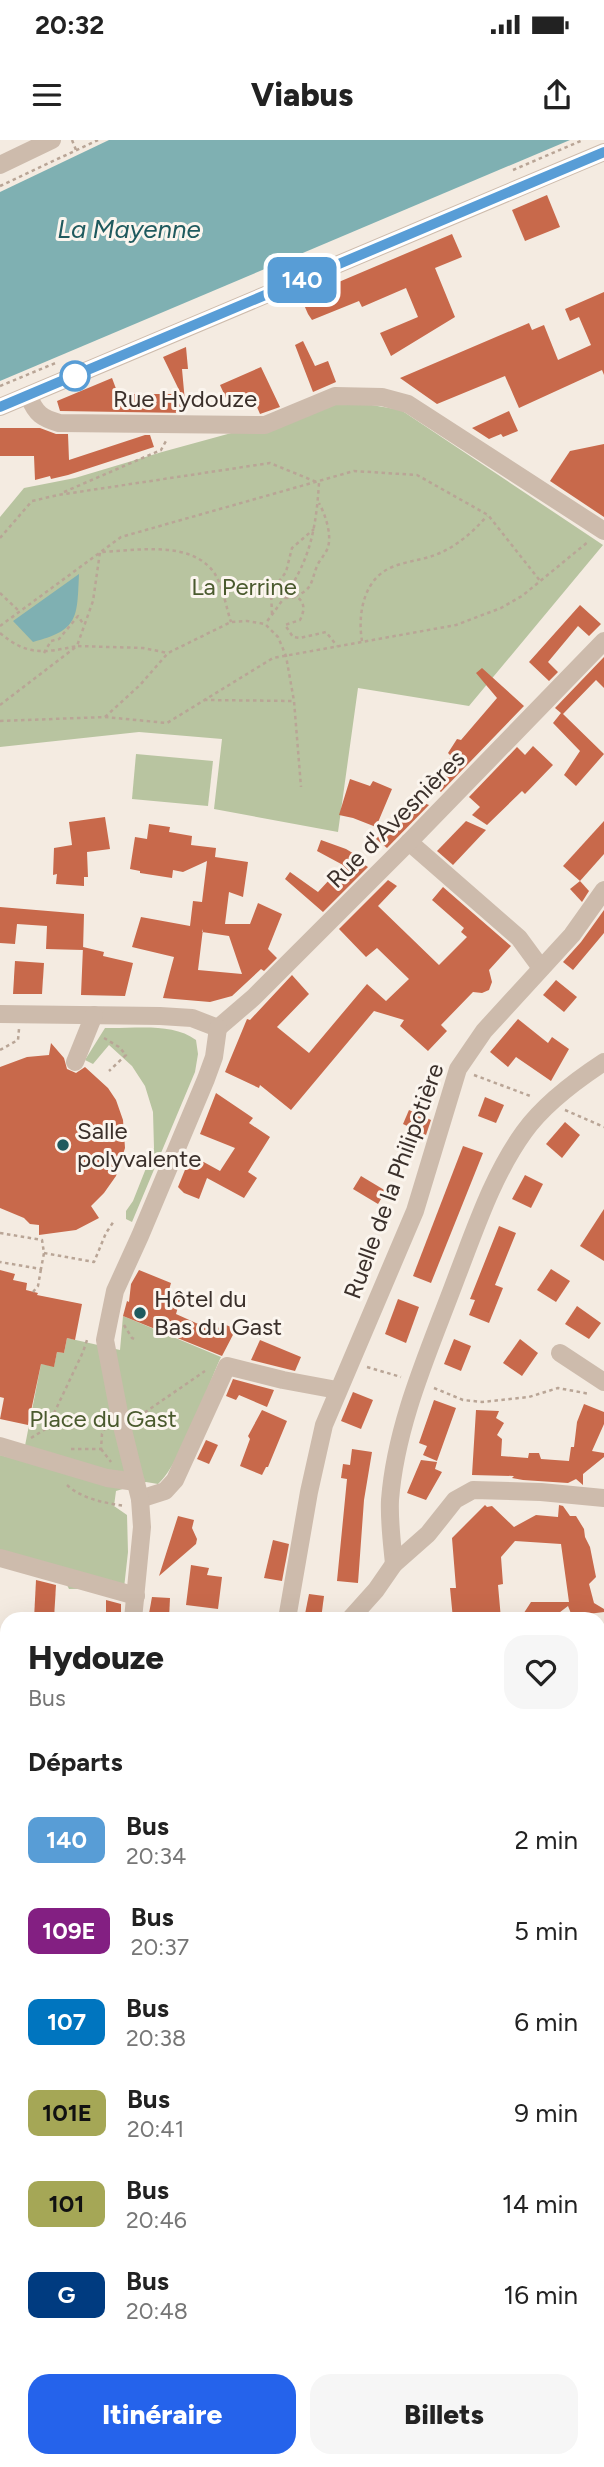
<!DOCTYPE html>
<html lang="fr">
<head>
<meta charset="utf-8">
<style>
  :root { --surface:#fff; --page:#f6f6f6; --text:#222; --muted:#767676; --accent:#2563eb }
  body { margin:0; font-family:Figtree,sans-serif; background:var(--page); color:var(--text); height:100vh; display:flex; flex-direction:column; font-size:26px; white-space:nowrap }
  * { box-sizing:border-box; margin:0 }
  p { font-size:23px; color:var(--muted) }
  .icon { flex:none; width:38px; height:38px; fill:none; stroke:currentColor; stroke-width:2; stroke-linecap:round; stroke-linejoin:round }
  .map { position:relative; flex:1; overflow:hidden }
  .sheet { position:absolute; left:0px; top:1472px; width:606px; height:856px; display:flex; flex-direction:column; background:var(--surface); border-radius:21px 21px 0 0; box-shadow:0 7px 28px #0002 }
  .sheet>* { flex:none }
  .badge { padding:0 14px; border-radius:10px; font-size:24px; line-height:46px }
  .map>.badge { position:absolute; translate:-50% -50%; box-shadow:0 0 0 4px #fff }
  h2 { padding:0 28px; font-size:26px; line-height:63px }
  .round { display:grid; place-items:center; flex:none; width:74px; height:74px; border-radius:21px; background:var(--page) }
  .summary { display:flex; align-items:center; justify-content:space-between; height:119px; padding:0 28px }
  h1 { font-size:33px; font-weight:800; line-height:52px }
  .action { display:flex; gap:14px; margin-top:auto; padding:14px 28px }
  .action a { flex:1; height:80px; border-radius:21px; background:var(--accent); color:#fff; font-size:28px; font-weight:800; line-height:80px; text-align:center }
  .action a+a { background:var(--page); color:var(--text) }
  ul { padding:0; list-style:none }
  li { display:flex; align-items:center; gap:21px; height:91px; padding:0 28px }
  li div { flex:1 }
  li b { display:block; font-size:26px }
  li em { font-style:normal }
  li .badge { min-width:77px; font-weight:700; text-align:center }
  .status { display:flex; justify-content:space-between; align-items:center; height:49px; padding:0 35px; background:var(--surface); direction:ltr }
  .status svg { height:19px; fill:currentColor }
  header { display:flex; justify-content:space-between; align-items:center; height:91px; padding:0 28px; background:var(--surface); font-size:32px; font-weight:800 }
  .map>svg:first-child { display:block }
</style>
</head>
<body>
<div class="status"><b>20:32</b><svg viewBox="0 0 49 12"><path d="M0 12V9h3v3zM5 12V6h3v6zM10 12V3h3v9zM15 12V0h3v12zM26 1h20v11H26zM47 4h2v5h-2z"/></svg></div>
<header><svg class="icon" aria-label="menu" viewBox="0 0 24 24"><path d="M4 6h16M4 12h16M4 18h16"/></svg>Viabus<svg class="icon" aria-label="share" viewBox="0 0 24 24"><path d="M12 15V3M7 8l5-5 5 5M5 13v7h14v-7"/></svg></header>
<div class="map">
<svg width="604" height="2327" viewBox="0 0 604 2327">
  <rect width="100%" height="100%" fill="#f4ebe1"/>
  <g fill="#b8c4a0">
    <path d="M348 261 401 270 603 405 469 566 358 548 338 692 214 669 222 599 139 592 0 607V377L24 348 75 338 162 312Z"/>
    <path d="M136 614 213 621 208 666 132 659Z"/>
    <path d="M105 888C134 889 172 882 196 900L198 914 195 932 132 1082 126 1079V1071L133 1061 154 1008 153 972 145 946 132 926 109 905 93 924 85 920Z"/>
    <path d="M123 1176 221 1217C208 1245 179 1327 158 1344L146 1342 116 1351 114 1366 127 1375 128 1412 124 1448 69 1449 67 1445 0 1425V1315L22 1321 41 1224 54 1226 57 1212 64 1213 67 1198 120 1210Z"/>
    <path d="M0 1879 7 1880V1954L4 1969 0 1968Z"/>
    <path d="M0 1983 7 1984V2031L0 2029Z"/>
  </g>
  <g fill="#7fb0b2">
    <path d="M109 0H570L0 241V52Z"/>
    <path d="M79 434C77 478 79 490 33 502L13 481Z"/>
  </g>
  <g fill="#c8694b" fill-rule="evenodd">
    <path d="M547 55 560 87 525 101 512 70Z"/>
    <path d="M452 94 462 117 435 128 455 177 391 216 380 193 418 177 406 148 362 167 359 161 312 180 308 174 301 158Z"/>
    <path d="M604 152V235L602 230 519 268 505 236 437 264 400 238 529 183 532 190 544 185 558 220 591 205 579 177 570 181 565 169Z"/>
    <path d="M303 201 315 226 328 221 336 242 313 252 295 205Z"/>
    <path d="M186 207 188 229H182L186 273 60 271 57 261 112 238 118 254H181L163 217Z"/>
    <path d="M261 227 280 267 260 274 254 260 231 269 220 245Z"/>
    <path d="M509 271 518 291 503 297 501 294 489 299 472 288Z"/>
    <path d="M0 288H40L56 294H68L69 320 145 295H150L154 307 68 335 51 339 50 336 35 340 34 316H0Z"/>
    <path d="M604 304V377L550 341 570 311Z"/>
    <path d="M580 465 601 484 589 496 578 486 548 522 558 532 549 541 529 522Z"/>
    <path d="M604 517V548L596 540 563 574 604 614 576 646 564 635 580 611 553 583 561 573 555 568Z"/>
    <path d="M482 528 524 566 441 652 429 643 444 628 451 616 448 613 457 599 461 600 497 558 476 533Z"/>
    <path d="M533 606 553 625 525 654 522 651 487 685 472 675 480 667 469 657 517 607 525 615Z"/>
    <path d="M350 639 370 646 373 641 392 649 376 687 353 678 339 675Z"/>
    <path d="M414 659 429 665 387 708 376 699Z"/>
    <path d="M105 677 110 709 87 712 88 737H84V746L56 744 57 734 53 735 54 708 72 705 69 682Z"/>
    <path d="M466 681 486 690 453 725 437 711Z"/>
    <path d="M604 681V714L580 741 563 726Z"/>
    <path d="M149 684 170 687 169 692 192 696 191 705 216 708 215 717 248 722 243 757 229 752 225 784H250L258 763 282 774 268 809 277 818 264 831 261 829 232 856 210 862 163 858 174 817 132 807 141 777 190 786 193 761 202 762 207 721 183 732 173 730 172 738 140 733V731L130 729 135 697 147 699ZM203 789 202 792 229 796 242 834 198 830Z"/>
    <path d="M321 700 346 709 356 715 354 718 368 727 323 772 285 739 290 732 318 752 343 725 317 711Z"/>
    <path d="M388 740 397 746 378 766 439 825 467 797 461 792 464 788 432 760 443 747 511 806 489 830 492 842 489 850 482 853 473 852 441 885 447 891 428 911 400 886 404 880 374 871 291 970 260 945 259 948 225 932 247 879 250 880 292 835 309 854 277 887 309 913 367 844 386 861 409 839 377 808 366 817 339 789Z"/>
    <path d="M580 741 589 751 582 762 570 749Z"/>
    <path d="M0 767 84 774 83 810 46 809 47 786 17 784 15 804 0 803Z"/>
    <path d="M604 770V793L573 830 563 822 581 802Z"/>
    <path d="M83 807 104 812 103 816 133 823 125 856 81 855Z"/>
    <path d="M15 821 44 823 42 854H13Z"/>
    <path d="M556 840 577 857 564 872 543 855Z"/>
    <path d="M518 879 548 903 552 897 569 909 551 941 516 917 508 927 490 912Z"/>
    <path d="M51 903 64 918 67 929 76 933 85 927 108 948 116 960 123 980 125 1008 116 1036 104 1053 91 1066 99 1078 76 1090 39 1095V1085L30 1084 24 1078 0 1068V927L27 917 49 915Z"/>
    <path d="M216 953 253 978 249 983 270 997 248 1032 257 1038 244 1058 207 1038 199 1059 184 1053 178 1047 191 1015 220 1031 235 1008 200 994Z"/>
    <path d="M485 957 504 965 496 983 478 976Z"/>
    <path d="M409 970 431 980 426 995 403 984Z"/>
    <path d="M565 982 580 995 562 1018 546 1004Z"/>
    <path d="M463 1006 483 1013 431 1143 413 1136Z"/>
    <path d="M525 1035 543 1044 531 1068 512 1059Z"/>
    <path d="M361 1036 386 1051 378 1064 353 1049Z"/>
    <path d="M604 1069V1121L580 1106Z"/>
    <path d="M499 1086 516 1093 495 1145 503 1148 489 1183 469 1175 475 1160 470 1159Z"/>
    <path d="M551 1129 570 1141 556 1162 537 1150Z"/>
    <path d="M0 1130 15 1134 13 1140 27 1143 26 1150 38 1153 37 1155 82 1164 75 1200 67 1198 64 1213 57 1212 54 1227 41 1224 28 1285 0 1279 4 1258 0 1257Z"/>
    <path d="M139 1130 171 1143 169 1150 182 1154 176 1174 216 1192 221 1183 236 1189 222 1216 123 1176 127 1161 129 1162 131 1144Z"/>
    <path d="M398 1159 419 1167 406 1203 385 1194Z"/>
    <path d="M577 1166 601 1183 589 1199 565 1184Z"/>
    <path d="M454 1199 471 1206 461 1231 444 1224Z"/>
    <path d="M520 1199 538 1213 522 1236 503 1223Z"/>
    <path d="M260 1200 301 1217 295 1231 251 1220Z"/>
    <path d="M233 1239 274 1250 267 1267 239 1255 236 1260 226 1256Z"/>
    <path d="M353 1252 373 1260 361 1289 341 1281Z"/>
    <path d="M434 1260 456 1268 437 1321 423 1315 427 1306 419 1303Z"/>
    <path d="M584 1264 604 1272V1284L592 1311 604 1313V1317L583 1334V1345L576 1339 568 1343 523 1340 512 1338 514 1336 472 1335 476 1270 499 1271 496 1278 504 1283 497 1295 502 1299 501 1316 528 1318 529 1313H539L541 1319 569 1321 571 1307H574L577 1282Z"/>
    <path d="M262 1270 287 1281 268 1327H266L262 1335 240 1326 250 1299 248 1296Z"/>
    <path d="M206 1300 218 1305 209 1324 197 1319Z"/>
    <path d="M352 1309 372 1312 364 1360 358 1443 337 1441 347 1339 341 1338 343 1324 350 1325Z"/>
    <path d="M421 1320 437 1322 435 1329 442 1332 426 1360 407 1353Z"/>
    <path d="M485 1365 487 1367 492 1366 514 1387 536 1375 558 1377 559 1365 563 1366 570 1376H576L584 1389 585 1397 590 1407 596 1437 589 1444 594 1463 604 1469V1472L572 1476 568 1466 551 1479H520L531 1462H569L561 1404 515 1401 501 1417 503 1444 498 1445 501 1479H453L450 1448H456L452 1398Z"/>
    <path d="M178 1376 194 1380 192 1388 197 1399 196 1404 159 1436Z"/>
    <path d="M273 1400 289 1404 282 1441 264 1438Z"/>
    <path d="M191 1425 209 1428 207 1435 222 1437 218 1469 186 1465Z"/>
    <path d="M36 1440 56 1445 54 1479H34Z"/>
    <path d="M309 1454 324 1456 321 1479H304Z"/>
    <path d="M152 1457 170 1458 169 1479H148Z"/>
    <path d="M106 1460 121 1464V1479H106Z"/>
  </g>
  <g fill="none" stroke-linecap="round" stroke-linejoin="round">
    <g stroke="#b9a596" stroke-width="2.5" stroke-dasharray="3.5 3.5" stroke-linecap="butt">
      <path d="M72 0 76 10"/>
      <path d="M513 30 583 0"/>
      <path d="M0 46 98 0"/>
      <path d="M0 246 58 222"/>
      <path d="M64 352 161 310 166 301"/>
      <path d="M0 398 32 361 58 355 270 323 319 343C315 407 304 433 265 484"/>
      <path d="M0 453 19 471"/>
      <path d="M295 456C313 450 311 441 317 426 320 419 326 414 328 407 332 394 325 374 319 363"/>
      <path d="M285 458 297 457C306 463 304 472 300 480L285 485 293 497 300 498 326 492 337 506"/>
      <path d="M272 474 271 452 286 432 292 408 314 389"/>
      <path d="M0 486 121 397 354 331 417 335 488 375 541 442"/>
      <path d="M0 493C27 516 44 513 77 506L93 461 100 412C135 411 192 399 215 434 223 447 226 467 231 482"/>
      <path d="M362 501C358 478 362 447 383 432 397 422 419 421 435 415 456 407 472 393 487 376"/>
      <path d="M44 513 51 501 59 499 78 476 84 485"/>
      <path d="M204 560 294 561 301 647"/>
      <path d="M0 565 77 506 143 508 168 513"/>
      <path d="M105 577 140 545 168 513 231 482 247 481 265 484 278 497 286 516 294 561"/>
      <path d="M0 581 105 577 167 583 273 518 456 485 501 468 522 456 589 401"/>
      <path d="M104 898 119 907 126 915 109 931"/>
      <path d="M0 910 18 900 19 889"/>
      <path d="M474 935 533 957"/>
      <path d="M565 970 604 987"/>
      <path d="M0 1093 42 1100 44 1113 41 1129 0 1122"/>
      <path d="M44 1113 94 1122 106 1093 114 1081"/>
      <path d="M33 1152 38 1146 41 1129"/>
      <path d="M124 1185 132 1198 137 1200"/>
      <path d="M367 1227 401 1237"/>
      <path d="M434 1248 463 1260 482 1262 529 1257 558 1248 590 1254"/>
      <path d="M138 1274 144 1273 205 1231"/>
      <path d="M31 1298 47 1288 83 1212 87 1200"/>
      <path d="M71 1309H101L102 1294 105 1288"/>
      <path d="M101 1309 111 1322"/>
      <path d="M67 1345C82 1359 105 1363 125 1366"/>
    </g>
    <g stroke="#cdbbac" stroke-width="18">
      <path d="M0 25 52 0"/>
      <path d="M29 257C36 274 42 278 59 283L265 285 335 256 382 257 408 264 604 391"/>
      <path d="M0 267 604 12"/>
      <path d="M409 702 519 798 541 828"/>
      <path d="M0 874 160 876 192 878 218 888"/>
      <path d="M218 888 254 857 409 702 604 501"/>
      <path d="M75 922 94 875"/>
      <path d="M560 1213 604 1242"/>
      <path d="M0 1306 107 1338 136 1342"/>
      <path d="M140 1359 165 1351 175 1340 227 1226 283 1240 337 1250"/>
      <path d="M0 1418 136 1456"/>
      <path d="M394 1424C392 1403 389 1381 390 1360 396 1282 430 1209 457 1136 476 1087 493 1035 524 992 544 964 575 941 604 922"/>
      <path d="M133 1479 142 1387 140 1359 120 1278 105 1200 115 1151 140 1096 206 939 214 917 218 888"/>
      <path d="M287 1479 309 1352 324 1285 415 1071 458 929 484 891 572 795 604 750"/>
      <path d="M350 1479 376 1450 394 1424 428 1394 455 1360 473 1350 541 1352 604 1358"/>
      <path d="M0 1629 7 1631"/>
      <path d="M598 1629 604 1628"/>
      <path d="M0 2165 7 2166"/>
      <path d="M598 2236 604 2237"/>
      <path d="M90 2320 91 2327"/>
      <path d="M123 2326 130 2327"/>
      <path d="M50 2327 51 2320"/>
      <path d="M150 2327 153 2320"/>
      <path d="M186 2327 188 2320"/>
      <path d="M337 2327 338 2320"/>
      <path d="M477 2327 478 2320"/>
    </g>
  </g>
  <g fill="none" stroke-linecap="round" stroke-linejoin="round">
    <defs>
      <path id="line" d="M0 267 604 12"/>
    </defs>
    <use href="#line" stroke="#fff" stroke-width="16"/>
    <use href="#line" stroke="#589dd6" stroke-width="10"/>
  </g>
  <circle fill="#fff" stroke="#589dd6" stroke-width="3.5" cx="75" cy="236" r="14"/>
  <g fill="#1f5a5e" stroke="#fbf5ee" stroke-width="2.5">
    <circle cx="63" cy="1005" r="7"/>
    <circle cx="140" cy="1173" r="7"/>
  </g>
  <g text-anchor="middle" stroke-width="6" stroke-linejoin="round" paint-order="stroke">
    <g font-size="24" fill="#3b302b" stroke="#fbf5ee">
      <text x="185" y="267">Rue Hydouze</text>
      <text transform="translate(396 679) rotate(-45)" y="8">Rue d'Avesnières</text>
      <text transform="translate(394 1041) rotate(-70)" y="8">Ruelle de la Philipotière</text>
    </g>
    <g font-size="24" fill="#4a5a2e" stroke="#fbf5ee">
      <text x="244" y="455">La Perrine</text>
      <text x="103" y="1287">Place du Gast</text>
    </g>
    <g font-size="24" fill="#3b302b" stroke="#fbf5ee" text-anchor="start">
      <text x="77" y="999">Salle<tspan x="77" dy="28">polyvalente</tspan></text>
      <text x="154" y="1167">Hôtel du<tspan x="154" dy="28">Bas du Gast</tspan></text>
    </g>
    <g font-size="26" font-style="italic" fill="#1f5a5e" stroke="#fbf5ee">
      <text x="129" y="98">La Mayenne</text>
    </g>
  </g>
</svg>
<b class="badge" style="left:302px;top:140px;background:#589dd6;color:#fff">140</b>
<section class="sheet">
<div class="summary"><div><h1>Hydouze</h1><p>Bus</p></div><a class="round"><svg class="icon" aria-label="heart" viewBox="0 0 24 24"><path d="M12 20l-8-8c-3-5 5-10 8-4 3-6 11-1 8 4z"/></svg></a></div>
<h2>Départs</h2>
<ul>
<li><span class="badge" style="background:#589dd6;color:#fff">140</span><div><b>Bus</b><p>20:34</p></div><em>2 min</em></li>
<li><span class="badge" style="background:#831f82;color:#fff">109E</span><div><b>Bus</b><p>20:37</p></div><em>5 min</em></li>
<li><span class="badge" style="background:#0075bf;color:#fff">107</span><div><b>Bus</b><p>20:38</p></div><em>6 min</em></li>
<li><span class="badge" style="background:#a5a756;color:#111">101E</span><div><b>Bus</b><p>20:41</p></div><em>9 min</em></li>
<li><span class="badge" style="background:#a5a756;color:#111">101</span><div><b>Bus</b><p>20:46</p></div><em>14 min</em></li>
<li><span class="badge" style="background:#003b80;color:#fff">G</span><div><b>Bus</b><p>20:48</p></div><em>16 min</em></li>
</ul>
<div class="action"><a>Itinéraire</a><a>Billets</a></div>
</section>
</div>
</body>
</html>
